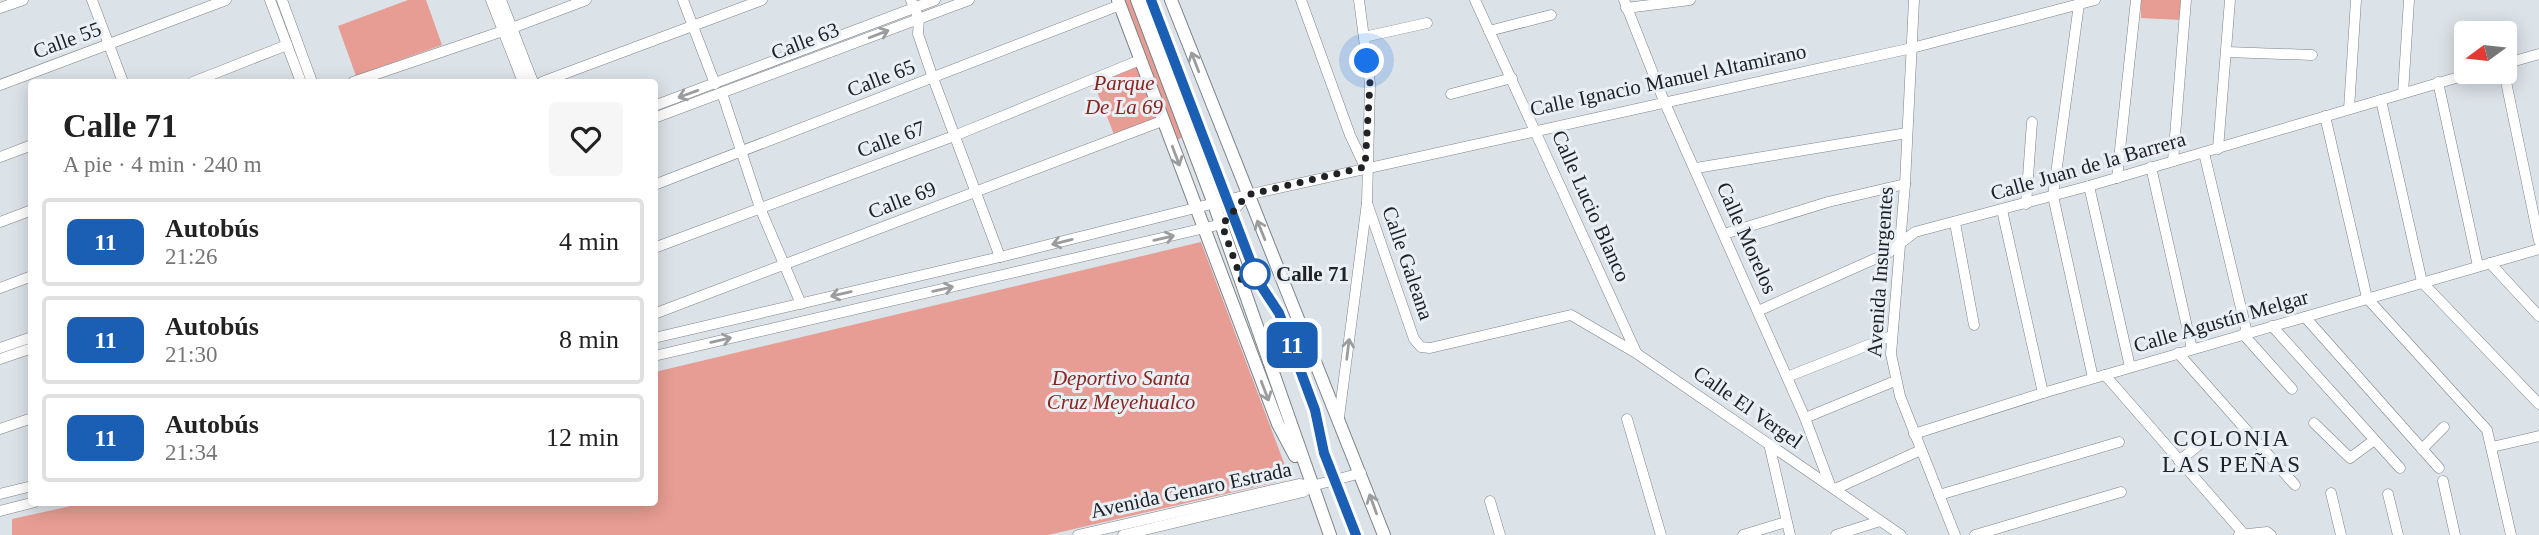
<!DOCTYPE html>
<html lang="es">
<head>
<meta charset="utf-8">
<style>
  :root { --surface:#fff; --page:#f6f6f6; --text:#222; --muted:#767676; --line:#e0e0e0 }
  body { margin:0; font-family:"Times New Roman",serif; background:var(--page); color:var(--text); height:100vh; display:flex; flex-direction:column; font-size:26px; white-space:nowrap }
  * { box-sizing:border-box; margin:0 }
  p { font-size:23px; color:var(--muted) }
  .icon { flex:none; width:38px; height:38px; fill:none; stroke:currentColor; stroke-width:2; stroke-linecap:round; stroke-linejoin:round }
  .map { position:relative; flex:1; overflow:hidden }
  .side { position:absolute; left:28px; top:79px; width:630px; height:427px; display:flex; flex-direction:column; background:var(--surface); border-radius:7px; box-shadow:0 4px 18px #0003 }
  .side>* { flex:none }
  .badge { padding:0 14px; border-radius:10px; font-size:24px; line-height:46px }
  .needle { width:46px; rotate:255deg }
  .tools { position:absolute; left:2454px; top:21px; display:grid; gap:14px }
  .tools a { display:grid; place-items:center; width:63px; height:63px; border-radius:7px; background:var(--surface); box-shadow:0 4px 18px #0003; font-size:35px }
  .you { position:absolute; width:35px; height:35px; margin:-18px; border:5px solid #fff; border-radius:50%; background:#1a73e8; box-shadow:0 0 0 10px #1a73e833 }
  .map>.badge { position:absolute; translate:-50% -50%; box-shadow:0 0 0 4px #fff }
  .round { display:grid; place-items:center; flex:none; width:74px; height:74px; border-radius:7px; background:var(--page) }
  .overview { display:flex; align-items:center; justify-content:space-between; height:119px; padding:0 35px }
  h1 { font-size:33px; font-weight:800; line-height:52px }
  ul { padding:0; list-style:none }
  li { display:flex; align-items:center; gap:21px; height:88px; margin:0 14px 10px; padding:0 21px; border:4px solid var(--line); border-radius:7px }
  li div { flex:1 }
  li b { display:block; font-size:26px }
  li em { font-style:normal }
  li .badge { min-width:77px; font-weight:700; text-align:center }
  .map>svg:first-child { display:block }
</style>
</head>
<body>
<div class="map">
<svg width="2539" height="535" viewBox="0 0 2539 535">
  <rect width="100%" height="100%" fill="#dbe2e8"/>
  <g fill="#e79d93">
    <path d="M408 0H426L442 45 356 76 338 26Z"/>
    <path d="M1124 0H1131L1182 137 1176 141Z"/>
    <path d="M2141 0H2182V20L2141 18Z"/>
    <path d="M1139 64 1158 120 1115 137 1093 81Z"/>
    <path d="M1201 242 1290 479 1048 535H12V519L89 502H654L655 372Z"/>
  </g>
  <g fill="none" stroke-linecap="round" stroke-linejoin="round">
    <defs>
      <g id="minor">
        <path d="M92 0 123 82"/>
        <path d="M270 0 301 82"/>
        <path d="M282 0 312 82"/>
        <path d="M491 0 523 82"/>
        <path d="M501 0 533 82"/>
        <path d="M683 0 715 84"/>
        <path d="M911 0 919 19 918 34 933 78 1000 257"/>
        <path d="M1301 0 1350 135 1365 167"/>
        <path d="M1475 0 1636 352"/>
        <path d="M1624 0 1664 101 1805 418 1830 485"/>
        <path d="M1914 0 1905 184 1891 354 1900 396 1955 535"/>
        <path d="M2079 4 2053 196 2093 378"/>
        <path d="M0 8 23 0"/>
        <path d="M1626 8 1690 0"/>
        <path d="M512 28 586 0"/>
        <path d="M1489 31 1551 15"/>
        <path d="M1364 37 1427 23"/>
        <path d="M2227 52 2312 55"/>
        <path d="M2504 64 2539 54"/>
        <path d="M2504 72 2539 241"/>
        <path d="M193 82 287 45"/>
        <path d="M353 82 503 31"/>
        <path d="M542 82 762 0"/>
        <path d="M2438 82 2478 266"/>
        <path d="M0 85 226 0"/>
        <path d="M722 93 760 208 801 304"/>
        <path d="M2403 93 2409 0"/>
        <path d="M1451 94 1512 78"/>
        <path d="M2381 100 2422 282 2539 404"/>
        <path d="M654 106 935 0"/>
        <path d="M2349 109 2356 0"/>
        <path d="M2325 116 2367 298 2487 430 2511 535"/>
        <path d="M654 118 969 0"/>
        <path d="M2218 149 2230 0"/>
        <path d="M2204 153 2247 333"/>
        <path d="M0 157 32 145"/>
        <path d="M2173 161 2186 0"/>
        <path d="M2151 167 2192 349"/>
        <path d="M1696 168 1907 133"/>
        <path d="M2117 178 2136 0"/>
        <path d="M654 185 1120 5"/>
        <path d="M2089 186 2130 367"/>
        <path d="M1367 203 1414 339 1421 347 1430 348 1571 315 1636 353 1901 535"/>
        <path d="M2026 204 2032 122"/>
        <path d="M2002 210 2043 393"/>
        <path d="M0 222 32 210"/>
        <path d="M1955 223 1974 325"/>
        <path d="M1724 234 1828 202 1905 184"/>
        <path d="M654 248 954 136 1140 60"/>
        <path d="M2490 263 2539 316"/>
        <path d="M0 288 32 276"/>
        <path d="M1758 311 1888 253 1915 232 2089 186 2476 72"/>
        <path d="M654 314 1162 121"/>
        <path d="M2305 317 2439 468"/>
        <path d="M2272 326 2400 468"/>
        <path d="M2243 334 2292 389"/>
        <path d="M654 338 1000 257 1247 195 1912 48 2095 0"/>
        <path d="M0 348 32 337"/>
        <path d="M2178 353 2295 485"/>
        <path d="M654 356 1222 224 1247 195"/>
        <path d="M0 359 32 348"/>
        <path d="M2105 375 2243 533"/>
        <path d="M1787 377 1891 336"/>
        <path d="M1339 417 1367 203 1370 84 1359 0"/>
        <path d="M1805 418 1895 381"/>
        <path d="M1627 419 1661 535"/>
        <path d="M2314 423 2350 458 2373 441"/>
        <path d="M0 429 32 418"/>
        <path d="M1914 434 2043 393 2539 249"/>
        <path d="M2492 447 2539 436"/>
        <path d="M1770 448 1790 535"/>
        <path d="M2422 449 2444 427"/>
        <path d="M2179 461 2206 439"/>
        <path d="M2443 481 2455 535"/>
        <path d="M1835 489 1921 450"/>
        <path d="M2331 493 2341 535"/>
        <path d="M0 494 32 486"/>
        <path d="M2388 494 2398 535"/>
        <path d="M1939 495 2119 442"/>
        <path d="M1490 501 1500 535"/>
        <path d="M0 511 35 502"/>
        <path d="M1078 535 1299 484 1312 486"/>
        <path d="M1123 535 1303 492 1312 486 1361 473"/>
        <path d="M1743 535 1786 522"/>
        <path d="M1836 535 1880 521"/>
        <path d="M1975 535 2121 492"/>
        <path d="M2239 535 2267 532 2271 535"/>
      </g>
      <g id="major">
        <path d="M1118 0 1278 424 1295 456"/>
        <path d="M1137 0 1214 204 1330 535"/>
        <path d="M1171 0 1384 535"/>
      </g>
    </defs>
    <use href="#minor" stroke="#7d8489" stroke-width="11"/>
    <use href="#major" stroke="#7d8489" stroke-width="14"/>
    <use href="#minor" stroke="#fff" stroke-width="10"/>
    <use href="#major" stroke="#fff" stroke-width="12"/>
  </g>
  <defs><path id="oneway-shaft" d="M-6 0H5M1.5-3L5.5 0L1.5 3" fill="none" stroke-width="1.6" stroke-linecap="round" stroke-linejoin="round" transform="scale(1.75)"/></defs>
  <g stroke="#9b9c9d">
    <use href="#oneway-shaft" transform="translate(879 34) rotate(-21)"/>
    <use href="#oneway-shaft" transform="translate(1195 62) rotate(-111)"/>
    <use href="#oneway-shaft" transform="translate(688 94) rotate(160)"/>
    <use href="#oneway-shaft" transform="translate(1176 156) rotate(69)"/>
    <use href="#oneway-shaft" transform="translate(1261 230) rotate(-112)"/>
    <use href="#oneway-shaft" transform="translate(1164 238) rotate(-13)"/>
    <use href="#oneway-shaft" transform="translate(1062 242) rotate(166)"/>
    <use href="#oneway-shaft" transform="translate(943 289) rotate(-13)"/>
    <use href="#oneway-shaft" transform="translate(841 294) rotate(167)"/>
    <use href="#oneway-shaft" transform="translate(721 340) rotate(-13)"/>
    <use href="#oneway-shaft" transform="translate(1348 349) rotate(-83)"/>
    <use href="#oneway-shaft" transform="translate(1265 391) rotate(69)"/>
    <use href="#oneway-shaft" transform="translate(1373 504) rotate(-110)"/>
  </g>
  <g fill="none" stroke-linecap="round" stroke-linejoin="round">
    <defs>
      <path id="line" d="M1151 0 1258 281 1279 313 1315 410 1324 453 1356 535"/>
    </defs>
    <use href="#line" stroke="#fff" stroke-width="16"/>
    <use href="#line" stroke="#1a5fb4" stroke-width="10"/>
    <path stroke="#202225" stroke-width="7" stroke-dasharray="0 12.6" d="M1255 274 1244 287 1222 225 1247 195 1365 167 1370 83 1367 61"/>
  </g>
  <circle fill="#fff" stroke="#1a5fb4" stroke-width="3.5" cx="1255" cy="274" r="14"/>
  <g text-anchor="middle" stroke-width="6" stroke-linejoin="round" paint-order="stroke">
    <g font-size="21" fill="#202225" stroke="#e8eff5">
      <text transform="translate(67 40) rotate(-20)" y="7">Calle 55</text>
      <text transform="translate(805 41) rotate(-21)" y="7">Calle 63</text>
      <text transform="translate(881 78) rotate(-21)" y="7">Calle 65</text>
      <text transform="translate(1668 80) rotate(-12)" y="7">Calle Ignacio Manuel Altamirano</text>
      <text transform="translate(891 139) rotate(-20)" y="7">Calle 67</text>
      <text transform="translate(2088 166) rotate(-16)" y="7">Calle Juan de la Barrera</text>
      <text transform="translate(902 200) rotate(-21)" y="7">Calle 69</text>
      <text transform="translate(1591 206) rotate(66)" y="7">Calle Lucio Blanco</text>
      <text transform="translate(1747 238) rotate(66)" y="7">Calle Morelos</text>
      <text transform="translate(1408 263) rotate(71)" y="7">Calle Galeana</text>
      <text transform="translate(1880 272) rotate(-86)" y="7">Avenida Insurgentes</text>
      <text transform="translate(2221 321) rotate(-16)" y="7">Calle Agustín Melgar</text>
      <text transform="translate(1748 407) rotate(35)" y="7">Calle El Vergel</text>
      <text transform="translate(1191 490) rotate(-12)" y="7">Avenida Genaro Estrada</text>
    </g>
    <g font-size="21" font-style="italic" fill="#8b241e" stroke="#e8eff5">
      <text x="1124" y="90">Parque<tspan x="1124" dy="24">De La 69</tspan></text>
      <text x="1121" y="385">Deportivo Santa<tspan x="1121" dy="24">Cruz Meyehualco</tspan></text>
    </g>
    <g font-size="21" font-weight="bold" fill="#202225" stroke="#e8eff5" text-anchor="start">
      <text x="1276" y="281">Calle 71</text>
    </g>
    <g font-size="23" letter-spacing="2" fill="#202225" stroke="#e8eff5">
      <text x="2232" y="446">COLONIA<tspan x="2232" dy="26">LAS PEÑAS</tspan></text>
    </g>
  </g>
</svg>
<div class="tools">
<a><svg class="needle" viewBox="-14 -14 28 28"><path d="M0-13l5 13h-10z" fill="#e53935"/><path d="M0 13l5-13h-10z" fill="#767676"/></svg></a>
</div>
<div class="you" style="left:1367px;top:61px"></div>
<b class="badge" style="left:1292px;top:345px;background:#1a5fb4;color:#fff">11</b>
<section class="side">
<div class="overview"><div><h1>Calle 71</h1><p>A pie · 4 min · 240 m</p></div><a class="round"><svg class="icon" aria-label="heart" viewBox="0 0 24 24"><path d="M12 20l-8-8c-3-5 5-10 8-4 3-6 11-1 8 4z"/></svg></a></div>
<ul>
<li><span class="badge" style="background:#1a5fb4;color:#fff">11</span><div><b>Autobús</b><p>21:26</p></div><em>4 min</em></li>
<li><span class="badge" style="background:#1a5fb4;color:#fff">11</span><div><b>Autobús</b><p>21:30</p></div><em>8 min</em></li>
<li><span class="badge" style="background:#1a5fb4;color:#fff">11</span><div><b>Autobús</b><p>21:34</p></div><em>12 min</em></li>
</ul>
</section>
</div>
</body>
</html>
